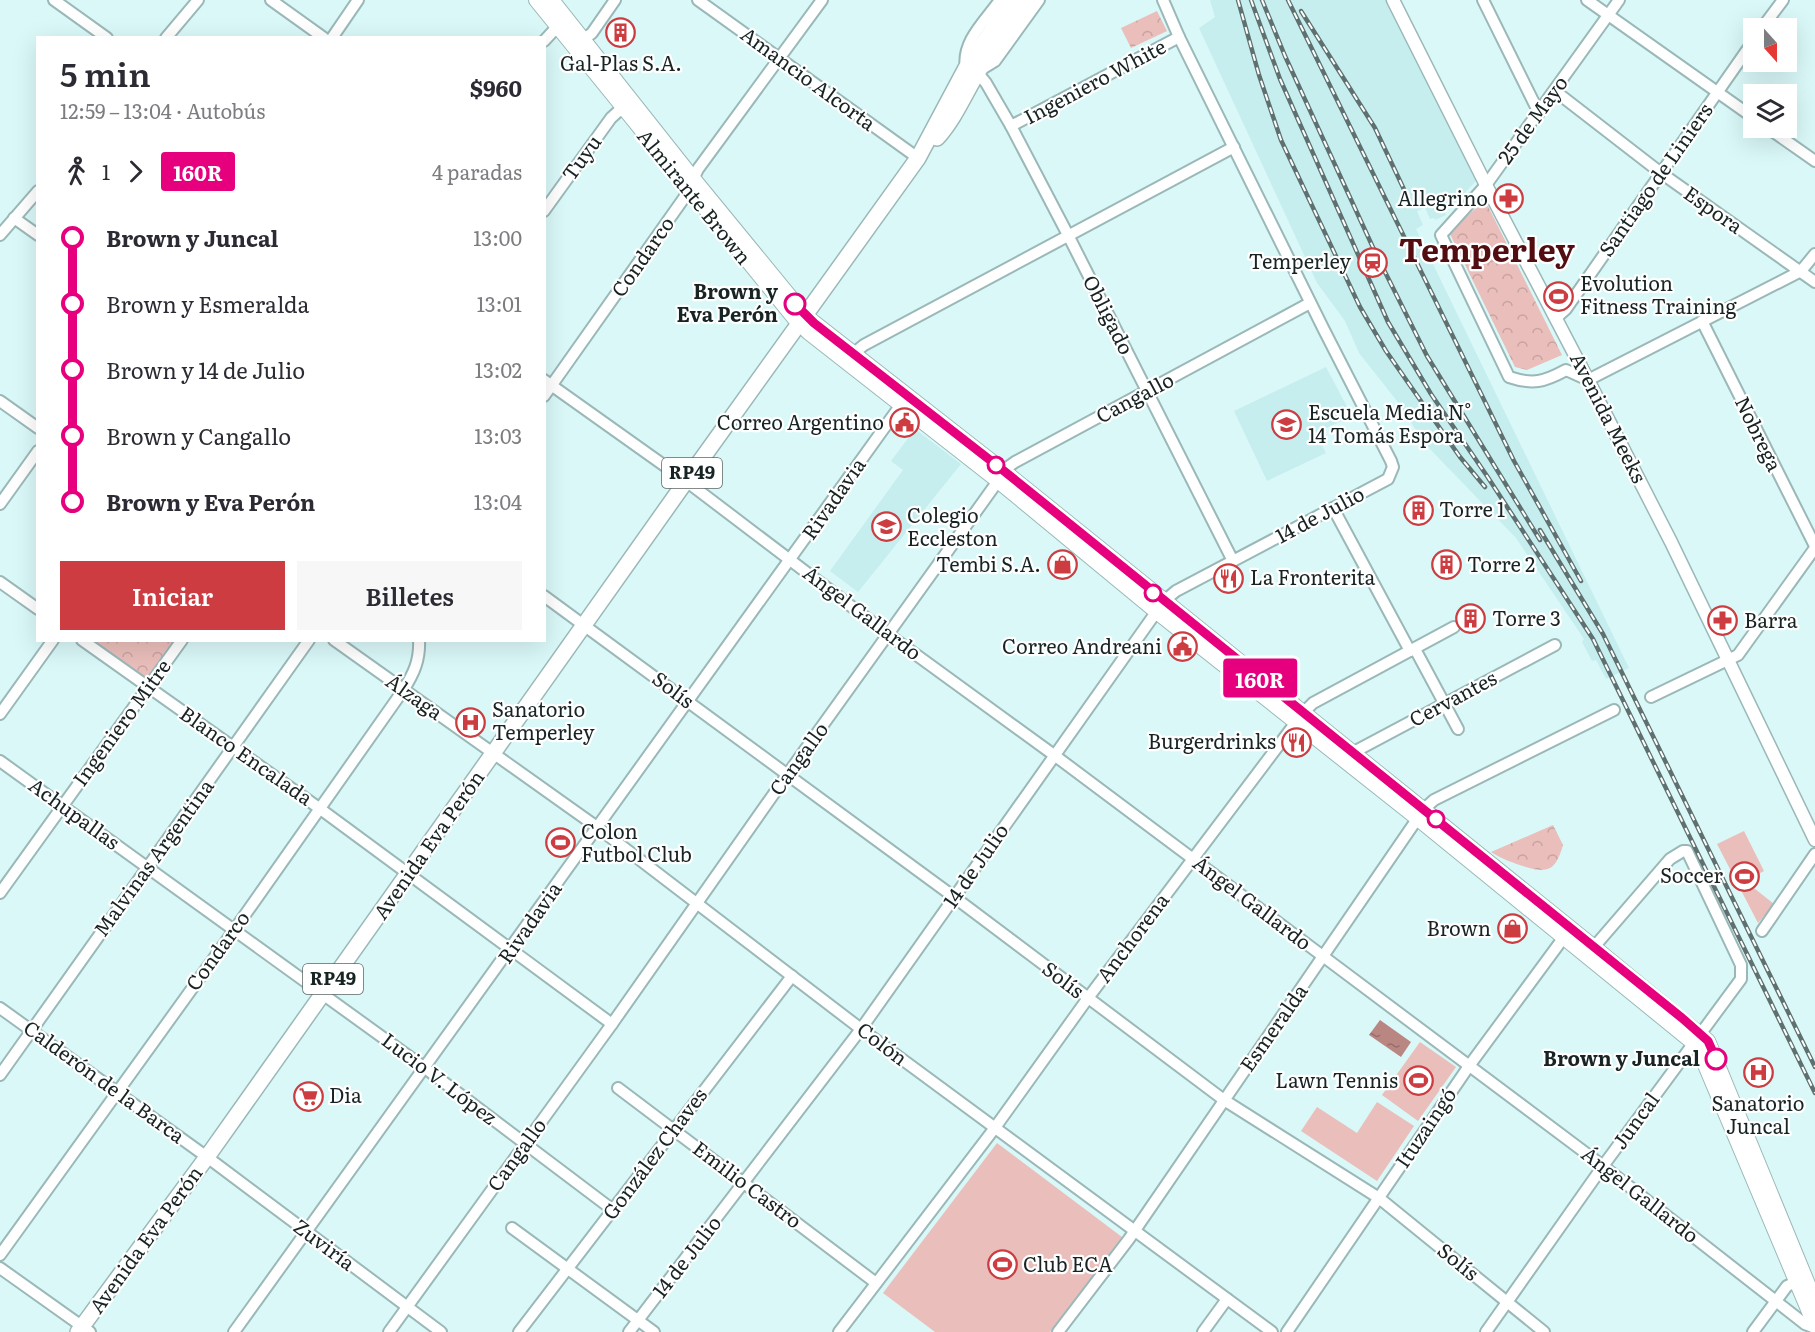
<!DOCTYPE html>
<html lang="es">
<head>
<meta charset="utf-8">
<style>
  :root { --surface:#fff; --page:#f7f7f7; --text:#2b2b33; --muted:#7c7c81; --accent:#cc3c40 }
  body { margin:0; font-family:Literata,serif; background:var(--page); color:var(--text); height:100vh; display:flex; flex-direction:column; font-size:22px; white-space:nowrap }
  * { box-sizing:border-box; margin:0 }
  p { font-size:20px; color:var(--muted) }
  .icon { flex:none; width:33px; height:33px; fill:none; stroke:currentColor; stroke-width:2; stroke-linecap:round; stroke-linejoin:round }
  .map { position:relative; flex:1; overflow:hidden }
  .details { position:absolute; left:36px; top:36px; width:510px; height:606px; display:flex; flex-direction:column; background:var(--surface); border-radius:0px; box-shadow:0 6px 24px #0002 }
  .details>* { flex:none }
  .badge { padding:0 12px; border-radius:4px; font-size:21px; line-height:39px }
  .needle { width:39px; rotate:159deg }
  .tools { position:absolute; left:1743px; top:18px; display:grid; gap:12px }
  .tools a { display:grid; place-items:center; width:54px; height:54px; border-radius:0px; background:var(--surface); box-shadow:0 6px 24px #0002; font-size:30px }
  .map>.badge { position:absolute; translate:-50% -50%; box-shadow:0 0 0 3px #fff }
  .legs { display:flex; align-items:center; gap:9px; height:66px; padding:0 24px; font-size:20px }
  .legs p { margin-inline-start:auto }
  .overview { display:flex; align-items:center; justify-content:space-between; height:102px; padding:0 24px }
  h1 { font-size:33px; font-weight:600; line-height:45px }
  .primary-button { display:flex; gap:12px; margin-top:auto; padding:12px 24px }
  .primary-button a { flex:1; height:69px; border-radius:0px; background:var(--accent); color:#fff; font-size:24px; font-weight:600; line-height:69px; text-align:center }
  .primary-button a+a { background:var(--page); color:var(--text) }
  ul { padding:0 24px; list-style:none }
  li { display:flex; align-items:center; gap:21px; height:66px; font-size:22px }
  li i { display:grid; place-items:center; width:9px; height:100%; margin:0 8px; background:currentColor }
  li i::after { content:''; width:15px; height:15px; margin:-8px; border:4px solid; border-radius:50%; background:var(--surface) }
  li p { margin-inline-start:auto }
  li:first-child i { background:linear-gradient(#0000 50%,currentColor 0) }
  li:last-child i { background:linear-gradient(currentColor 50%,#0000 0) }
  .map>svg:first-child { display:block }
</style>
</head>
<body>
<div class="map">
<svg width="1815" height="1332" viewBox="0 0 1815 1332">
  <defs>
    <pattern id="forest-crowns" width="20" height="18" patternUnits="userSpaceOnUse" patternTransform="scale(1.5)"><rect width="20" height="18" fill="#eabeba"/><path d="M2 6a3 3 0 1 1 6 0M12 15a3 3 0 1 1 6 0" fill="none" stroke="#c8a3a0"/></pattern>
    <pattern id="water-ripples" width="26" height="14" patternUnits="userSpaceOnUse" patternTransform="scale(1.5)"><rect width="26" height="14" fill="#ba8682"/><path d="M2 4q2-2 4 0t4 0M15 11q2-2 4 0t4 0" fill="none" stroke="#966d6a"/></pattern>
  </defs>
  <rect width="100%" height="100%" fill="#daf8f8"/>
  <g fill="#c6eeef">
    <path d="M1210 0H1387L1477 180 1457 201 1443 209 1446 215 1435 220 1434 218 1430 219 1425 208 1417 211 1423 225 1416 229 1629 668 1606 679 1596 660 1592 661 1582 642 1584 639 1516 538 1425 444 1397 401 1359 353 1345 321 1317 283 1199 28 1215 17Z"/>
    <path d="M1326 367 1352 416 1316 433 1326 453 1267 481 1234 411Z"/>
    <path d="M915 429 961 464 858 592 830 571 903 470 891 461Z"/>
  </g>
  <g fill="#eabeba">
    <path d="M1744 831 1764 871 1745 881 1774 904 1758 923 1717 844Z"/>
    <path d="M1420 1042 1456 1067 1418 1121 1382 1095Z"/>
    <path d="M1377 1102 1414 1126 1377 1181 1301 1131 1317 1107 1357 1133Z"/>
    <path d="M997 1143 1122 1237 1050 1332H935L883 1293Z"/>
  </g>
  <g fill="url(#forest-crowns)">
    <path d="M1157 11 1167 31 1131 48 1121 28Z"/>
    <path d="M1485 200 1562 355 1527 370 1515 367 1449 232Z"/>
    <path d="M82 641H182L148 687Z"/>
    <path d="M1553 825 1563 845C1556 869 1549 874 1526 867 1513 863 1502 859 1491 852Z"/>
  </g>
  <path fill="url(#water-ripples)" d="M1380 1020 1411 1042 1401 1057 1369 1035Z"/>
  <g fill="none" stroke-linecap="round" stroke-linejoin="round">
    <defs>
      <g id="minor">
        <path d="M54 0 107 38"/>
        <path d="M271 0 324 38"/>
        <path d="M698 0 918 158"/>
        <path d="M1039 0 995 61 977 72 986 83 1011 126 1068 235 1233 561"/>
        <path d="M1483 0 1539 113"/>
        <path d="M1587 0 1754 118"/>
        <path d="M1619 0 1486 185 1441 235 1509 377C1533 385 1544 382 1566 370L1588 380 1801 271 1815 254"/>
        <path d="M1762 28 1783 0"/>
        <path d="M166 38 198 0"/>
        <path d="M332 38 358 0"/>
        <path d="M583 40 592 33 615 0"/>
        <path d="M544 41 557 27"/>
        <path d="M966 68C961 42 986 20 1000 0"/>
        <path d="M1555 91 1661 173 1815 282"/>
        <path d="M1011 126 1179 37"/>
        <path d="M1768 128 1815 161"/>
        <path d="M544 211 611 118 622 108"/>
        <path d="M14 218 38 235"/>
        <path d="M0 235 38 191"/>
        <path d="M1556 318 1566 309 1754 40"/>
        <path d="M1702 321 1815 546"/>
        <path d="M854 353 864 345 1234 147"/>
        <path d="M544 380 686 481 889 635 1054 755 1324 957 1603 1166 1805 1324 1815 1328"/>
        <path d="M544 396 684 198 698 169 822 0"/>
        <path d="M0 401 38 428"/>
        <path d="M0 504 38 451"/>
        <path d="M1333 508 1410 651"/>
        <path d="M0 582 38 609"/>
        <path d="M544 596 950 894 1224 1100 1379 1198 1544 1332"/>
        <path d="M82 640 319 808 612 1024"/>
        <path d="M334 640 597 827 861 1029 1272 1332"/>
        <path d="M1415 649 1458 729"/>
        <path d="M1651 697 1738 655 1815 548"/>
        <path d="M0 714 53 640"/>
        <path d="M1352 753 1555 645"/>
        <path d="M0 761 425 1068 613 1210"/>
        <path d="M0 893 182 640"/>
        <path d="M1762 931 1815 854"/>
        <path d="M0 1008 207 1157 441 1332"/>
        <path d="M0 1075 309 640"/>
        <path d="M618 1088 876 1283"/>
        <path d="M512 1228 654 1332"/>
        <path d="M0 1255 235 929 404 689C414 673 420 660 419 640"/>
        <path d="M0 1268 90 1332"/>
        <path d="M234 1332 905 399"/>
        <path d="M389 1332 612 1024 787 775 1008 467 1015 462 1310 303"/>
        <path d="M519 1332 792 976"/>
        <path d="M629 1332 861 1029 1164 601 1176 591 1388 479 1393 467 1391 461 1324 330 1179 37 1163 0"/>
        <path d="M839 1332 994 1129 1088 998 1303 713 1313 703 1454 627"/>
        <path d="M1058 1332 1129 1239 1424 809 1434 800 1614 710"/>
        <path d="M1203 1332 1227 1299"/>
        <path d="M1287 1332 1469 1066 1567 933"/>
        <path d="M1486 1332 1603 1166 1741 979V965L1687 851H1683L1670 859 1594 947"/>
        <path d="M1753 1332 1787 1286 1803 1279"/>
      </g>
      <path id="tertiary" d="M1393 0 1486 185 1588 380 1671 542 1815 840"/>
      <g id="secondary">
        <path d="M536 0 794 318 809 333 998 481 1158 613 1418 819 1697 1046 1815 1326"/>
        <path d="M552 0 693 178 806 316 1004 471 1594 947 1708 1041 1815 1301"/>
      </g>
      <g id="primary">
        <path d="M937 138C955 118 965 93 979 70 993 46 1009 23 1026 0"/>
        <path d="M78 1332 207 1157 686 481 918 158 966 68 1013 0"/>
      </g>
    </defs>
    <use href="#minor" stroke="#9bb8b8" stroke-width="14"/>
    <use href="#tertiary" stroke="#9bb8b8" stroke-width="15"/>
    <use href="#secondary" stroke="#9bb8b8" stroke-width="16"/>
    <use href="#primary" stroke="#9bb8b8" stroke-width="18"/>
    <use href="#minor" stroke="#fff" stroke-width="10"/>
    <use href="#tertiary" stroke="#fff" stroke-width="12"/>
    <use href="#secondary" stroke="#fff" stroke-width="14"/>
    <use href="#primary" stroke="#fff" stroke-width="15"/>
    <defs>
      <g id="rail">
        <path d="M1238 0 1259 75 1281 140 1360 307 1386 351 1460 457 1485 487"/>
        <path d="M1251 0 1280 79 1388 322 1431 394 1487 476 1593 639 1815 1093"/>
        <path d="M1262 0 1285 56 1376 254 1427 356 1540 540"/>
        <path d="M1288 0 1514 461 1581 581"/>
        <path d="M1301 11 1375 128 1409 200"/>
        <path d="M1540 530 1603 634 1815 1067"/>
      </g>
    </defs>
    <use href="#rail" stroke="#5e7070" stroke-width="4.5"/>
    <use href="#rail" stroke="#fff" stroke-width="2" stroke-dasharray="7" stroke-linecap="butt"/>
  </g>
  <g fill="none" stroke-linecap="round" stroke-linejoin="round">
    <defs>
      <path id="line-1" d="M795 304 814 323 1004 471 1682 1018 1708 1041 1716 1059"/>
    </defs>
    <use href="#line-1" stroke="#fff" stroke-width="14"/>
    <use href="#line-1" stroke="#e6007e" stroke-width="9"/>
  </g>
  <defs>
    <symbol id="building-ring" viewBox="-11 -11 22 22"><circle r="9.5" fill="#fff" stroke="#cc3c40" stroke-width="1.5"/><path d="M-4-6H4V6H1V3H-1V6H-4ZM-2.5-4.3h1.7v1.8h-1.7ZM.8-4.3h1.7v1.8H.8ZM-2.5-1h1.7V.8h-1.7ZM.8-1h1.7V.8H.8Z" fill="#cc3c40"/></symbol>
    <symbol id="pharmacy-ring" viewBox="-11 -11 22 22"><circle r="9.5" fill="#fff" stroke="#cc3c40" stroke-width="1.5"/><path d="M-2-6h4v4h4v4h-4v4h-4v-4h-4v-4h4Z" fill="#cc3c40"/></symbol>
    <symbol id="station-ring" viewBox="-11 -11 22 22"><circle r="9.5" fill="#fff" stroke="#cc3c40" stroke-width="1.5"/><path d="M-3-6H3Q5-6 5-4V2Q5 4 3 4L4.5 6H3L1.5 4h-3L-3 6H-4.5L-3 4Q-5 4-5 2V-4Q-5-6-3-6ZM-3.5-4v3h7v-3ZM-3.5 1v1.5H-2V1ZM2 1v1.5H3.5V1Z" fill="#cc3c40"/></symbol>
    <symbol id="stadium-ring" viewBox="-11 -11 22 22"><circle r="9.5" fill="#fff" stroke="#cc3c40" stroke-width="1.5"/><path d="M0-5a6.5 5 0 1 0 0 10a6.5 5 0 1 0 0-10ZM-3.5-1.8h7v3.6h-7Z" fill="#cc3c40"/></symbol>
    <symbol id="civic-ring" viewBox="-11 -11 22 22"><circle r="9.5" fill="#fff" stroke="#cc3c40" stroke-width="1.5"/><path d="M-.6-6.5H3V-4.5H.6V-3L4-1V1h2V6H-6V1h2V-1L-.6-3ZM-1.2 2.5V6h2.4V2.5Z" fill="#cc3c40"/></symbol>
    <symbol id="university-ring" viewBox="-11 -11 22 22"><circle r="9.5" fill="#fff" stroke="#cc3c40" stroke-width="1.5"/><path d="M0-5L7-2L0 1L-7-2ZM-4 1L0 2.5L4 1V4Q0 6-4 4Z" fill="#cc3c40"/></symbol>
    <symbol id="school-ring" viewBox="-11 -11 22 22"><circle r="9.5" fill="#fff" stroke="#cc3c40" stroke-width="1.5"/><path d="M0-5L7-2L0 1L-7-2ZM-4 1L0 2.5L4 1V4Q0 6-4 4Z" fill="#cc3c40"/></symbol>
    <symbol id="shop-ring" viewBox="-11 -11 22 22"><circle r="9.5" fill="#fff" stroke="#cc3c40" stroke-width="1.5"/><path d="M-5-2.5h2.3a2.7 3.5 0 0 1 5.4 0H5L5.5 6h-11ZM-1.5-2.5h3a1.5 2.3 0 0 0-3 0Z" fill="#cc3c40"/></symbol>
    <symbol id="restaurant-ring" viewBox="-11 -11 22 22"><circle r="9.5" fill="#fff" stroke="#cc3c40" stroke-width="1.5"/><path d="M-5-6h1v4h1v-4h1v4h1v-4h1v5L-1.5 .5V6h-2V.5L-5-1ZM5-6V6H3V1.5H1.5Q1.5-4 5-6Z" fill="#cc3c40"/></symbol>
    <symbol id="hospital-ring" viewBox="-11 -11 22 22"><circle r="9.5" fill="#fff" stroke="#cc3c40" stroke-width="1.5"/><path d="M-5-5h3v3.5h4V-5h3V5h-3V1.5h-4V5h-3Z" fill="#cc3c40"/></symbol>
    <symbol id="supermarket-ring" viewBox="-11 -11 22 22"><circle r="9.5" fill="#fff" stroke="#cc3c40" stroke-width="1.5"/><path d="M-6-5.5h2.5l.6 2H6L4.5 2H-2.5L-4.4-4H-6ZM-1.5 3.2a1.3 1.3 0 1 0 .1 0ZM3 3.2a1.3 1.3 0 1 0 .1 0Z" fill="#cc3c40"/></symbol>
  </defs>
  <g fill-rule="evenodd">
    <use href="#building-ring" x="604" y="16" width="33" height="33"/>
    <use href="#pharmacy-ring" x="1492" y="182" width="33" height="33"/>
    <use href="#station-ring" x="1356" y="246" width="33" height="33"/>
    <use href="#stadium-ring" x="1542" y="280" width="33" height="33"/>
    <use href="#civic-ring" x="888" y="406" width="33" height="33"/>
    <use href="#university-ring" x="1270" y="408" width="33" height="33"/>
    <use href="#building-ring" x="1402" y="494" width="33" height="33"/>
    <use href="#school-ring" x="870" y="510" width="33" height="33"/>
    <use href="#shop-ring" x="1046" y="548" width="33" height="33"/>
    <use href="#building-ring" x="1430" y="548" width="33" height="33"/>
    <use href="#restaurant-ring" x="1212" y="562" width="33" height="33"/>
    <use href="#building-ring" x="1454" y="602" width="33" height="33"/>
    <use href="#pharmacy-ring" x="1706" y="604" width="33" height="33"/>
    <use href="#civic-ring" x="1166" y="630" width="33" height="33"/>
    <use href="#hospital-ring" x="454" y="706" width="33" height="33"/>
    <use href="#restaurant-ring" x="1280" y="726" width="33" height="33"/>
    <use href="#stadium-ring" x="544" y="826" width="33" height="33"/>
    <use href="#stadium-ring" x="1728" y="860" width="33" height="33"/>
    <use href="#shop-ring" x="1496" y="912" width="33" height="33"/>
    <use href="#hospital-ring" x="1742" y="1056" width="33" height="33"/>
    <use href="#stadium-ring" x="1402" y="1064" width="33" height="33"/>
    <use href="#supermarket-ring" x="292" y="1080" width="33" height="33"/>
    <use href="#stadium-ring" x="986" y="1248" width="33" height="33"/>
  </g>
  <g fill="#fff" stroke="#e6007e" stroke-width="3">
    <circle cx="795" cy="304" r="10"/>
    <circle cx="996" cy="465" r="8"/>
    <circle cx="1153" cy="593" r="8"/>
    <circle cx="1436" cy="819" r="8"/>
    <circle cx="1716" cy="1059" r="10"/>
  </g>
  <g text-anchor="middle" stroke-width="4.5" stroke-linejoin="round" paint-order="stroke">
    <g fill="#fff" stroke="#5d6565" stroke-width="1.5">
      <rect x="662" y="458" width="60" height="30" rx="4.5"/>
      <rect x="303" y="964" width="60" height="30" rx="4.5"/>
    </g>
    <g font-size="18" font-weight="bold" fill="#182323">
      <text x="692" y="479">RP49</text>
      <text x="333" y="985">RP49</text>
    </g>
    <g font-size="20" fill="#182323" stroke="#fff" text-anchor="start">
      <text x="621" y="71" text-anchor="middle">Gal-Plas S.A.</text>
      <text x="1488" y="206" text-anchor="end">Allegrino</text>
      <text x="1351" y="269" text-anchor="end">Temperley</text>
      <text x="1580" y="291">Evolution<tspan x="1580" dy="23">Fitness Training</tspan></text>
      <text x="1308" y="420">Escuela Media N°<tspan x="1308" dy="23">14 Tomás Espora</tspan></text>
      <text x="884" y="430" text-anchor="end">Correo Argentino</text>
      <text x="1439" y="517">Torre 1</text>
      <text x="907" y="523">Colegio<tspan x="907" dy="23">Eccleston</tspan></text>
      <text x="1041" y="572" text-anchor="end">Tembi S.A.</text>
      <text x="1467" y="572">Torre 2</text>
      <text x="1250" y="585">La Fronterita</text>
      <text x="1492" y="626">Torre 3</text>
      <text x="1744" y="628">Barra</text>
      <text x="1162" y="654" text-anchor="end">Correo Andreani</text>
      <text x="492" y="717">Sanatorio<tspan x="492" dy="23">Temperley</tspan></text>
      <text x="1276" y="749" text-anchor="end">Burgerdrinks</text>
      <text x="581" y="839">Colon<tspan x="581" dy="23">Futbol Club</tspan></text>
      <text x="1723" y="883" text-anchor="end">Soccer</text>
      <text x="1491" y="936" text-anchor="end">Brown</text>
      <text x="1398" y="1088" text-anchor="end">Lawn Tennis</text>
      <text x="329" y="1103">Dia</text>
      <text x="1758" y="1111" text-anchor="middle">Sanatorio<tspan x="1758" dy="23">Juncal</tspan></text>
      <text x="1023" y="1272">Club ECA</text>
    </g>
    <g font-size="20" fill="#182323" stroke="#fff">
      <text transform="translate(808 79) rotate(36)" y="7">Amancio Alcorta</text>
      <text transform="translate(1095 82) rotate(-28)" y="7">Ingeniero White</text>
      <text transform="translate(1533 120) rotate(-54)" y="7">25 de Mayo</text>
      <text transform="translate(582 158) rotate(-54)" y="7">Tuyu</text>
      <text transform="translate(1656 180) rotate(-55)" y="7">Santiago de Liniers</text>
      <text transform="translate(694 197) rotate(51)" y="7">Almirante Brown</text>
      <text transform="translate(1713 210) rotate(35)" y="7">Espora</text>
      <text transform="translate(643 257) rotate(-55)" y="7">Condarco</text>
      <text transform="translate(1108 315) rotate(63)" y="7">Obligado</text>
      <text transform="translate(1135 398) rotate(-28)" y="7">Cangallo</text>
      <text transform="translate(1608 418) rotate(63)" y="7">Avenida Meeks</text>
      <text transform="translate(1758 434) rotate(64)" y="7">Nobrega</text>
      <text transform="translate(834 499) rotate(-55)" y="7">Rivadavia</text>
      <text transform="translate(1320 515) rotate(-28)" y="7">14 de Julio</text>
      <text transform="translate(862 613) rotate(37)" y="7">Ángel Gallardo</text>
      <text transform="translate(673 690) rotate(37)" y="7">Solís</text>
      <text transform="translate(414 697) rotate(35)" y="7">Álzaga</text>
      <text transform="translate(1453 699) rotate(-28)" y="7">Cervantes</text>
      <text transform="translate(122 723) rotate(-54)" y="7">Ingeniero Mitre</text>
      <text transform="translate(246 756) rotate(35)" y="7">Blanco Encalada</text>
      <text transform="translate(799 759) rotate(-54)" y="7">Cangallo</text>
      <text transform="translate(74 814) rotate(36)" y="7">Achupallas</text>
      <text transform="translate(429 845) rotate(-55)" y="7">Avenida Eva Perón</text>
      <text transform="translate(154 858) rotate(-54)" y="7">Malvinas Argentina</text>
      <text transform="translate(976 866) rotate(-55)" y="7">14 de Julio</text>
      <text transform="translate(1252 903) rotate(37)" y="7">Ángel Gallardo</text>
      <text transform="translate(530 923) rotate(-55)" y="7">Rivadavia</text>
      <text transform="translate(1133 938) rotate(-53)" y="7">Anchorena</text>
      <text transform="translate(218 951) rotate(-54)" y="7">Condarco</text>
      <text transform="translate(1063 980) rotate(37)" y="7">Solís</text>
      <text transform="translate(1274 1028) rotate(-55)" y="7">Esmeralda</text>
      <text transform="translate(882 1044) rotate(37)" y="7">Colón</text>
      <text transform="translate(439 1079) rotate(37)" y="7">Lucio V. López</text>
      <text transform="translate(104 1082) rotate(36)" y="7">Calderón de la Barca</text>
      <text transform="translate(1636 1121) rotate(-54)" y="7">Juncal</text>
      <text transform="translate(1426 1128) rotate(-56)" y="7">Ituzaingó</text>
      <text transform="translate(655 1154) rotate(-53)" y="7">González Chaves</text>
      <text transform="translate(517 1155) rotate(-54)" y="7">Cangallo</text>
      <text transform="translate(747 1185) rotate(37)" y="7">Emilio Castro</text>
      <text transform="translate(1640 1195) rotate(38)" y="7">Ángel Gallardo</text>
      <text transform="translate(146 1240) rotate(-54)" y="7">Avenida Eva Perón</text>
      <text transform="translate(324 1245) rotate(37)" y="7">Zuviría</text>
      <text transform="translate(687 1257) rotate(-52)" y="7">14 de Julio</text>
      <text transform="translate(1458 1262) rotate(39)" y="7">Solís</text>
    </g>
    <g font-size="20" font-weight="bold" fill="#182323" stroke="#fff" text-anchor="end">
      <text x="778" y="299">Brown y<tspan x="778" dy="23">Eva Perón</tspan></text>
      <text x="1700" y="1066">Brown y Juncal</text>
    </g>
    <g font-size="32" font-weight="bold" fill="#520d11" stroke="#fff">
      <text x="1487" y="262">Temperley</text>
    </g>
  </g>
</svg>
<div class="tools">
<a><svg class="needle" viewBox="-14 -14 28 28"><path d="M0-13l5 13h-10z" fill="#e53935"/><path d="M0 13l5-13h-10z" fill="#7c7c81"/></svg></a>
<a><svg class="icon" aria-label="layers" viewBox="0 0 24 24"><path d="M12 4l9 5-9 5-9-5zM3 14l9 5 9-5"/></svg></a>
</div>
<b class="badge" style="left:1260px;top:678px;background:#e6007e;color:#fff">160R</b>
<section class="details">
<div class="overview"><div><h1>5 min</h1><p>12:59 – 13:04 · Autobús</p></div><b>$960</b></div>
<div class="legs"><svg class="icon" aria-label="walk" viewBox="0 0 24 24"><circle cx="13" cy="4" r="2"/><path d="M13 8l-2 6 4 7M11 14l-3 7M7 12l3-4h3l4 4"/></svg>1<svg class="icon" aria-label="forward" viewBox="0 0 24 24"><path d="M9 5l7 7-7 7"/></svg><b class="badge" style="background:#e6007e;color:#fff">160R</b><p>4 paradas</p></div>
<ul>
<li><i style="color:#e6007e"></i><b>Brown y Juncal</b><p>13:00</p></li>
<li><i style="color:#e6007e"></i><span>Brown y Esmeralda</span><p>13:01</p></li>
<li><i style="color:#e6007e"></i><span>Brown y 14 de Julio</span><p>13:02</p></li>
<li><i style="color:#e6007e"></i><span>Brown y Cangallo</span><p>13:03</p></li>
<li><i style="color:#e6007e"></i><b>Brown y Eva Perón</b><p>13:04</p></li>
</ul>
<div class="primary-button"><a>Iniciar</a><a>Billetes</a></div>
</section>
</div>
</body>
</html>
